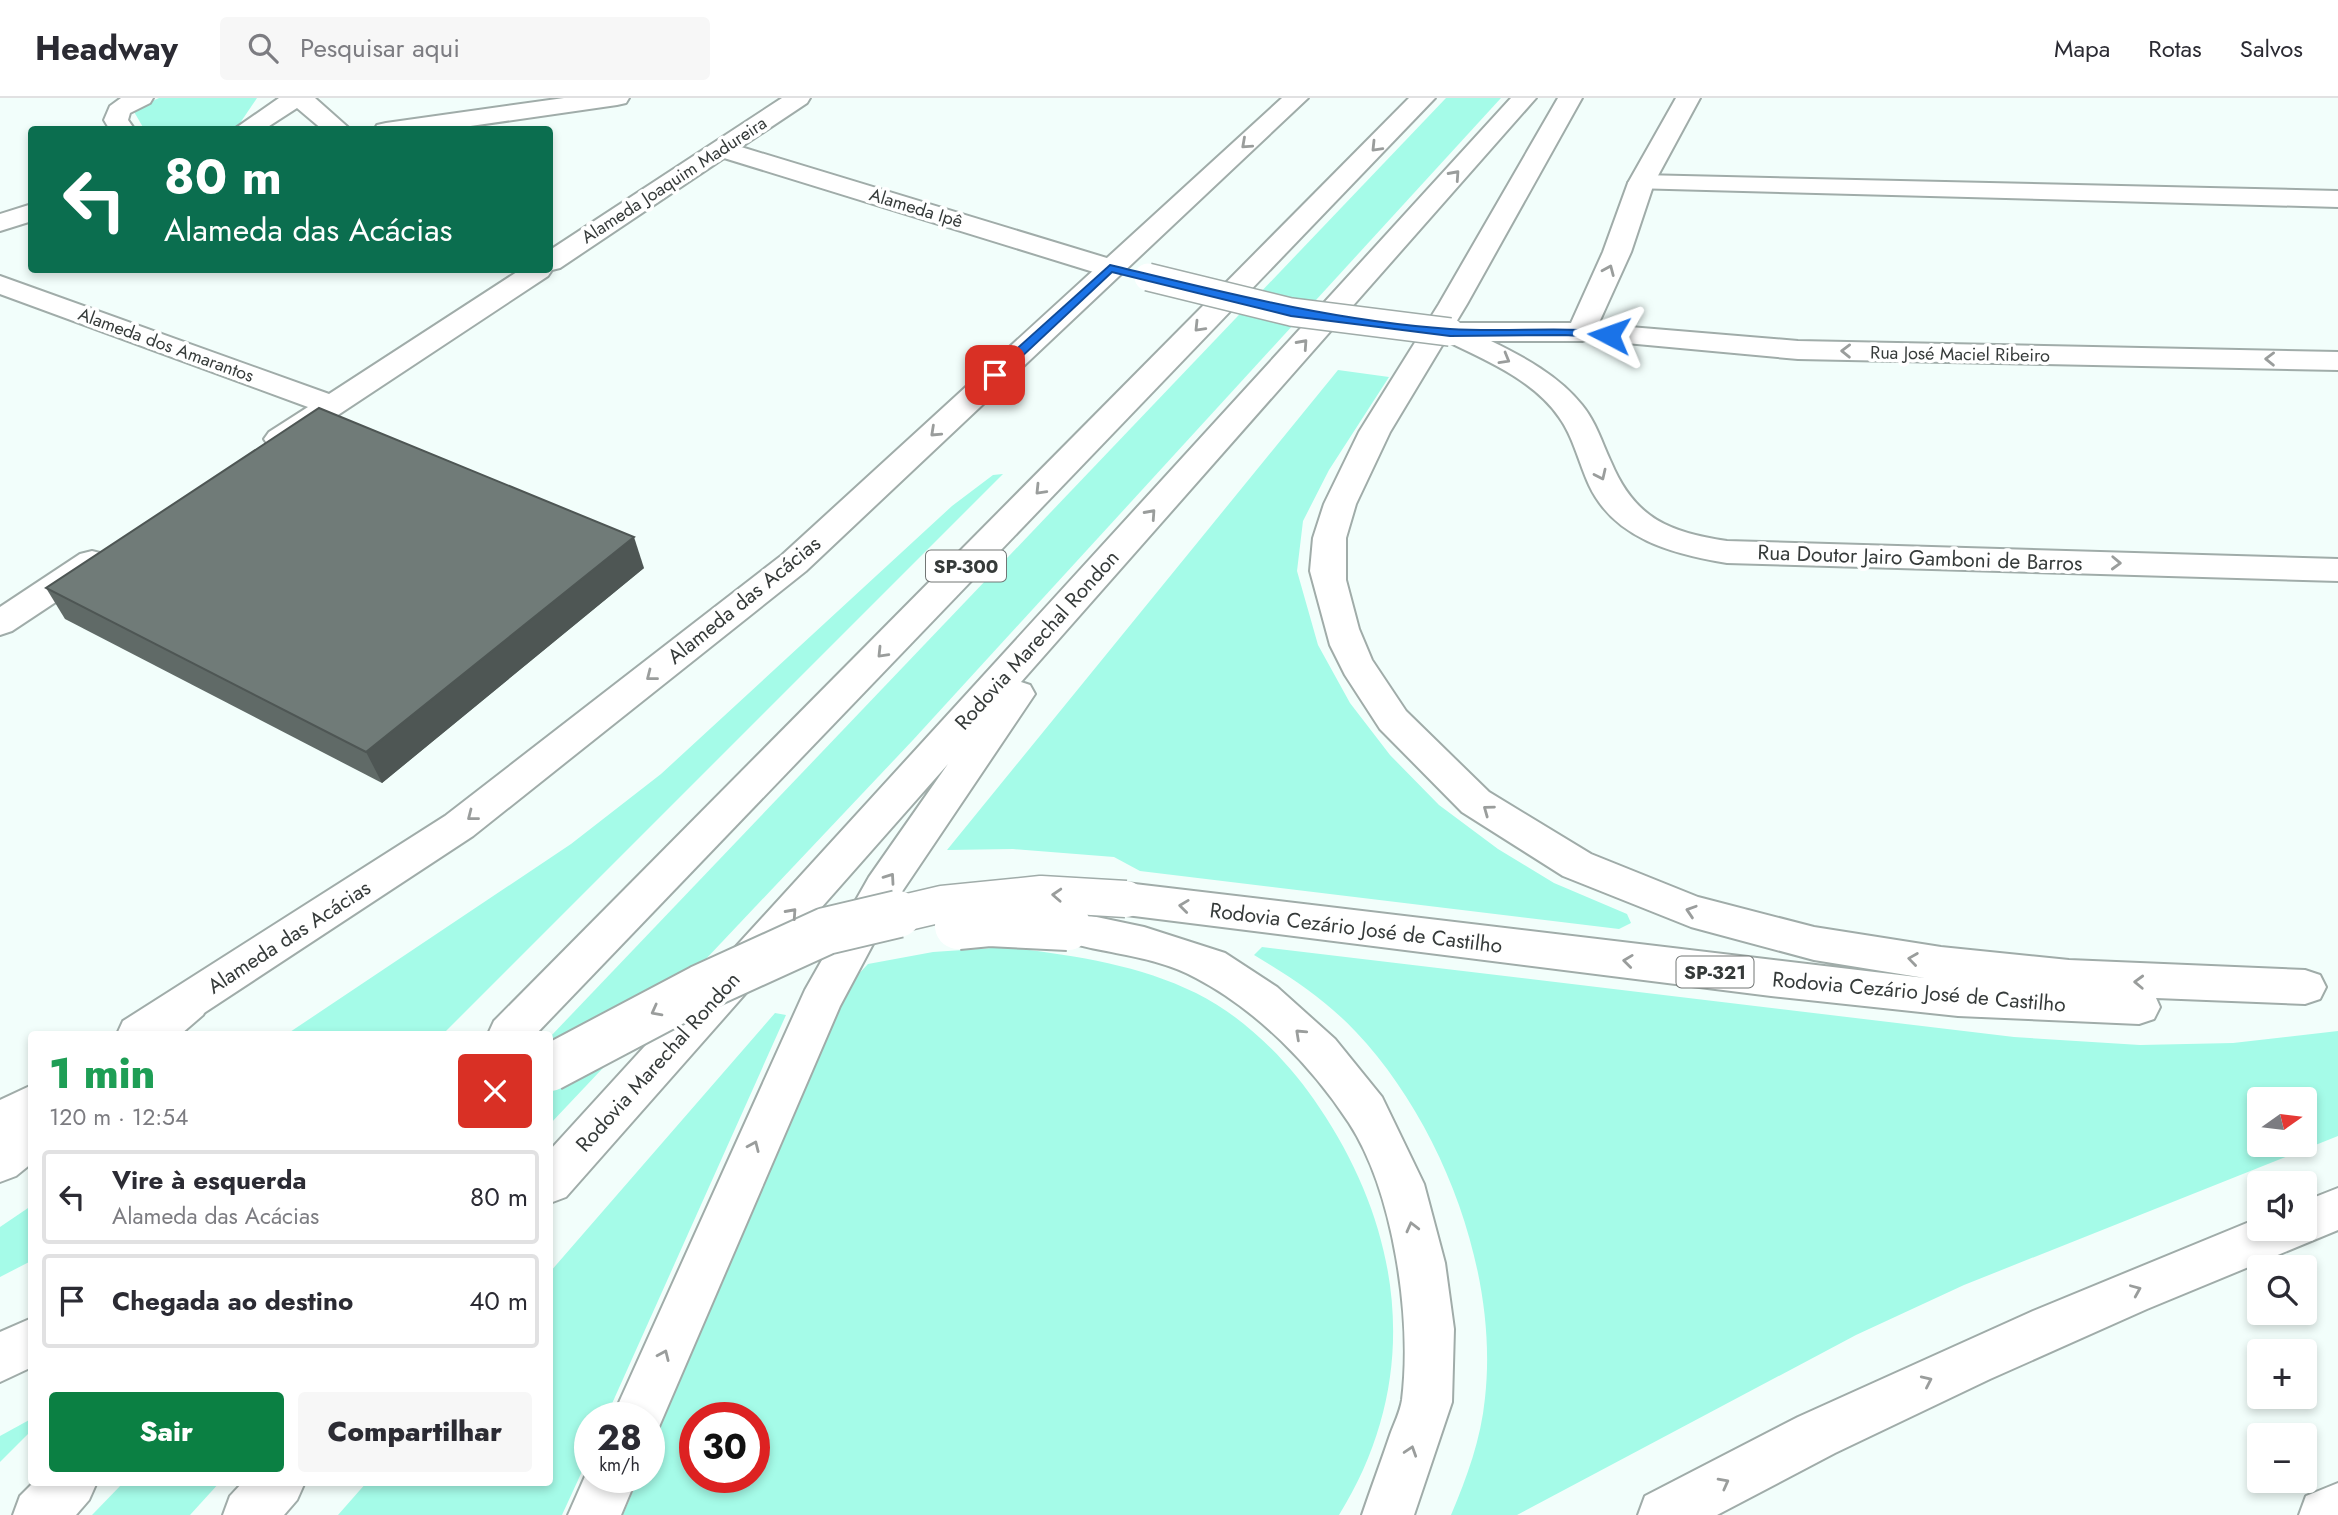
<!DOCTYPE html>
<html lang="pt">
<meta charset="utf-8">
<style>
body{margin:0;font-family:Jost,sans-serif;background:#f7f7f7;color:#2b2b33;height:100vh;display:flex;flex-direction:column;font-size:26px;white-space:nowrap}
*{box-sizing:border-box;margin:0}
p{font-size:23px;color:#7c7c81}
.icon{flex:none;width:38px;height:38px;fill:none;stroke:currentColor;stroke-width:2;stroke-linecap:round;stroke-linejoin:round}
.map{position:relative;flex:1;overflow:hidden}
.details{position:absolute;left:28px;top:933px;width:525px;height:455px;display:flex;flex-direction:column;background:#fff;border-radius:7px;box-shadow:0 4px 10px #0003}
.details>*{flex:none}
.banner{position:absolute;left:28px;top:28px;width:525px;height:147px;border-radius:7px;box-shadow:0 4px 10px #0003;background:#0b6e4f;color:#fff;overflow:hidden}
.needle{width:46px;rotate:76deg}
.buttons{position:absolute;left:2247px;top:989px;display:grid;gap:14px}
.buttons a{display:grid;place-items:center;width:70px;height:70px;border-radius:7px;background:#fff;box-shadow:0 4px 10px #0003;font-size:35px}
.speed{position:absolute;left:574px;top:1304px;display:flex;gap:14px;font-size:35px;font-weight:700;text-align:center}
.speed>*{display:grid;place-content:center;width:91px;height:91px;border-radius:50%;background:#fff;box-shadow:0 4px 10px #0003;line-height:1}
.speed small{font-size:18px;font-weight:400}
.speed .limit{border:10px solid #d22;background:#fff;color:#111}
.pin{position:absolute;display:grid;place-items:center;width:60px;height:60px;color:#fff;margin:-30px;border-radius:14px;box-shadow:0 4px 10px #0006}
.me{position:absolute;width:77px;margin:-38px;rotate:274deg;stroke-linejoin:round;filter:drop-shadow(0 0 5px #0008)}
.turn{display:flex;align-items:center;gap:24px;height:147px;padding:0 21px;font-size:32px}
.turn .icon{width:91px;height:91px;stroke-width:2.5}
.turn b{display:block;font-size:49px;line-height:60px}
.round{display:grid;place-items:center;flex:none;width:74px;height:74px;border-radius:7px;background:#f7f7f7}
.headline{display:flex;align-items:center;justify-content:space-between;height:119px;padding:0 21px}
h1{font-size:42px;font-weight:800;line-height:52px;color:#1e9e55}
.primary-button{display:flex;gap:14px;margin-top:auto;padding:14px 21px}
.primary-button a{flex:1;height:80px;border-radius:7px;background:#0b8043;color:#fff;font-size:28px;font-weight:800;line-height:80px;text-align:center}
.primary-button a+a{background:#f7f7f7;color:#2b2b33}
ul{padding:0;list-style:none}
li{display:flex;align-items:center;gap:21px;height:94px;margin:0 14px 10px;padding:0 7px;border:4px solid #e1e1e2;border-radius:7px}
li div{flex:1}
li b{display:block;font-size:26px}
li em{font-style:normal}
header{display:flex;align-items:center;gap:42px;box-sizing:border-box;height:98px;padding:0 35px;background:#fff;border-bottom:2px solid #e1e1e2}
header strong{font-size:33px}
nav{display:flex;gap:38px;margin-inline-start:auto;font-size:24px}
.search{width:490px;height:63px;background:#f7f7f7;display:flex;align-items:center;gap:18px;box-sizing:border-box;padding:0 24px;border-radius:7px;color:#7c7c81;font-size:26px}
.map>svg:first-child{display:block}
</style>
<header>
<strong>Headway</strong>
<div class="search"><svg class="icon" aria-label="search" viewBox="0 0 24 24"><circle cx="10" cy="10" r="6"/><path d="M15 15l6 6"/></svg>Pesquisar aqui</div>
<nav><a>Mapa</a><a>Rotas</a><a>Salvos</a></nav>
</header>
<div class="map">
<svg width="2338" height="1417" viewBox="0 0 2338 1417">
<rect width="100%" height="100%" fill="#f2fefb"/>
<g fill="#a5fbe8" fill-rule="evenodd">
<path d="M159,0H257L236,31H144L133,12Z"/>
<path d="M1446,0H1501L913,642L550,1026V939Z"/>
<path d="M1338,272L1389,279L1329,372L1303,423L1297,473L1318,547L1350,605L1390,657L1439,707L1498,751L1554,785L1627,816L1631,825L1619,831L1140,773L1114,759L1013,751L947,752Z"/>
<path d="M1003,376L443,936H287L571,746L661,676L952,408L993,377Z"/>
<path d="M1007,849C1071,857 1138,866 1196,895C1245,919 1290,965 1319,1009C1405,1136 1422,1284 1339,1417H623L639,1379H649V1353L813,963L851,884L868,866L933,854ZM695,1320H754V1379H695Z"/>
<path d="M1262,849L2014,939L2140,947L2233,945L2338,933V1038L1964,1187L1856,1237L1517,1417H1451C1467,1379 1481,1341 1485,1300C1499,1175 1442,1025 1356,934C1326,902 1291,879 1254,857ZM2259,1001H2305V1046H2259Z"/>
<path d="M775,915L786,917L606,1319L590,1320V1356L562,1417H338L367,1384H550V1174Z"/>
<path d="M31,1108V1163L0,1179V1129Z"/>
<path d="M31,1321V1333L0,1364V1338Z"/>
<path d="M124,1384H220L190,1417H92Z"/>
</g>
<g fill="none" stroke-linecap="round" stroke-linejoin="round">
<defs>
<g id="street">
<path d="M121,0H153L150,5L130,15L128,22L135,32H110L104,22L110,8Z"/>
<path d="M279,0H315L351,32H323L297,10L263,32H233Z"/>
<path d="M564,0H629L626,5L617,7L443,32H374L377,27L386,25Z"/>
<path d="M782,0H810L807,5L741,49L1120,164L1124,170L1120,176L1110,178L1100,176L724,60L560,170L552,172L548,178L291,348L280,350L269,348L264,341L269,334L308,309L0,196V178L329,296L520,172H550V152Z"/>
<path d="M1641,77L2338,93V109L1632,90L1628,85L1632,80Z"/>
<path d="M32,106V123L0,133V116Z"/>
<path d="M1582,225L1798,243L2338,254V272L1798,261L1572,240L1568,234L1572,228Z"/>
<path d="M92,453L104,456L109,464L104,472L12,533L0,537V509L80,456Z"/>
<path d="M2338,1385V1417H2299L2306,1398Z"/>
</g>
<g id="secondary">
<path d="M1282,0H1308L806,473L473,738L172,936H117L123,923L445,718L782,457Z"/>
<path d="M1676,0H1700L1654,85L1631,154L1592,240L1582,243H1491C1524,259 1559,278 1582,307C1596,324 1602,345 1611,364C1635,421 1669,434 1727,443L2338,461V483L1727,465C1673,456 1614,441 1589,387C1579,365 1573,338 1559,319C1532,280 1481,260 1440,240L1436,234L1440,228L1450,225H1571L1603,154L1628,85Z"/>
<path d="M32,987V1030L0,1045V1002Z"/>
</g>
<g id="highway">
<path d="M1409,0H1435L536,936H488L494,923Z"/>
<path d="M1511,0H1536L1021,584L1030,587L1035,596L897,801L840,908L655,1338L649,1340V1320H612L805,892L869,779L948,666L566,1099L550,1105V1052Z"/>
<path d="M1558,0H1582L1467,206L1390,334L1356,406L1346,440V482L1359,531L1372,562L1406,613L1489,694L1591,756L1698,799L1814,829L1941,849L2069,862L2305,872L2320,877L2326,889L2320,901L2305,906L2156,900L2160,909L2154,921L2139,926L1958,918L1771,898L1126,817L1112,812L1106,801L1112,790L1126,785L1925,880L1814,862L1691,829L1563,778L1462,714L1380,631L1345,577L1330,547L1310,473L1313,440L1324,406L1359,334L1439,206Z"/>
<path d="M1068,813L1144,829L1225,855L1277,889L1335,941L1382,999L1424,1086L1445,1165L1454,1231L1452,1304L1414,1417H1362C1371,1390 1381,1364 1390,1337C1394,1326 1400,1314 1402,1302C1412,1221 1394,1094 1349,1025C1312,968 1257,912 1196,880C1153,856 1100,856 1054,840L1048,829L1054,818Z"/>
<path d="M188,888L203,893L209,905L203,917L181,936H130C139,914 165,895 188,888Z"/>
<path d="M32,1017V1065L16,1078L0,1084V1036L16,1023Z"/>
<path d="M2338,1090V1132L2147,1211L1990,1281L1835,1355L1717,1417H1638L1645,1398L1798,1319L2033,1213L2259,1120V1130H2305V1103Z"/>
<path d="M32,1220V1269L0,1284V1234Z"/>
<path d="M590,1367V1379H637L621,1417H568Z"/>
<path d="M34,1384H97L89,1402L76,1417H13L20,1398Z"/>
<path d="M243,1384H305L297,1402L284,1417H223L230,1398Z"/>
</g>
</defs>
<use href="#street" stroke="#a0aca9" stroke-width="4"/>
<use href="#secondary" stroke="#a0aca9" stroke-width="4"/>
<use href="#highway" stroke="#a0aca9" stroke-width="4"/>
<use href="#street" fill="#fff" fill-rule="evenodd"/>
<use href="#secondary" fill="#fff" fill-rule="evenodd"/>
<use href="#highway" fill="#fff" fill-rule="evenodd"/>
<defs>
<path id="secondary-bridge" d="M1148,179L1291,214L1450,234"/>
<path id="highway-bridge-far1" d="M891,818L942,806L1041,796L1126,801"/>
<g id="highway-bridge">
<path d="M958,828L989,825L1068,829"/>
<path d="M550,970L701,890L826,833L898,816"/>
</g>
</defs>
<use href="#secondary-bridge" stroke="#a0aca9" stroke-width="30" stroke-linecap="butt"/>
<use href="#highway-bridge-far1" stroke="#a0aca9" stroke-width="39" stroke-linecap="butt"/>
<use href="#highway-bridge" stroke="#a0aca9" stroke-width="50" stroke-linecap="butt"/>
<use href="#secondary-bridge" stroke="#fff" stroke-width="27"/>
<use href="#highway-bridge-far1" stroke="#fff" stroke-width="36"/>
<use href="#highway-bridge" stroke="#fff" stroke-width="46"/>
</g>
<path fill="#606a67" d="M644,470L382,685L65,521L46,490Z"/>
<path fill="#4e5654" d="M634,439L644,470L382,685L366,654Z"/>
<path fill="#707b78" stroke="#4e5654" stroke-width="2" d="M319,310L634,439L366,654L46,490Z"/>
<defs><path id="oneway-chevron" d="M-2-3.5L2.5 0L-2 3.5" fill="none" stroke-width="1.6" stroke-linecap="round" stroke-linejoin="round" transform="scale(1.75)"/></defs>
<g stroke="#9a9d9c">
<use href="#oneway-chevron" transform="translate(1246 46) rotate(138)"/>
<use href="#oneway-chevron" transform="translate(1376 49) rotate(134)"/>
<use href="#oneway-chevron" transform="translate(1455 77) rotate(-48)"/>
<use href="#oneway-chevron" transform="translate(1609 172) rotate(-67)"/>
<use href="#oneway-chevron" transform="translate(1199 229) rotate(134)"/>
<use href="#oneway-chevron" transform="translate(1303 246) rotate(-48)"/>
<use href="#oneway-chevron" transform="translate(1846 253) rotate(-179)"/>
<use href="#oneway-chevron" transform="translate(1505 261) rotate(30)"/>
<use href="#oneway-chevron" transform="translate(2270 261) rotate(-179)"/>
<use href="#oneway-chevron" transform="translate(935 334) rotate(137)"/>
<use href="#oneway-chevron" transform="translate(1601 377) rotate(65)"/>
<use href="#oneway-chevron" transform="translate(1040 392) rotate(134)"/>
<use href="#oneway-chevron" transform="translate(1151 416) rotate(-48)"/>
<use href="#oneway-chevron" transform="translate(2116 465) rotate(2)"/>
<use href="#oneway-chevron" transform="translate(882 555) rotate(134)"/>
<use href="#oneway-chevron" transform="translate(651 578) rotate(142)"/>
<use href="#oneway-chevron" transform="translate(1488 712) rotate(-144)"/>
<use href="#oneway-chevron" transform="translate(472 718) rotate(142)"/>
<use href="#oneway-chevron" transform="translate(890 780) rotate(-55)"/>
<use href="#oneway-chevron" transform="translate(1057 797) rotate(-177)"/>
<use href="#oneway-chevron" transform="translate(1184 808) rotate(-173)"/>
<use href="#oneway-chevron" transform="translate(1691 813) rotate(-162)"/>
<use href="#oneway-chevron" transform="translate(792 815) rotate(-48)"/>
<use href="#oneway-chevron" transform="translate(1913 861) rotate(-172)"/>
<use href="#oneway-chevron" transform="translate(1628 863) rotate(-173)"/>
<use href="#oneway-chevron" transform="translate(2139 884) rotate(-178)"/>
<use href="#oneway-chevron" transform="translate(656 913) rotate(152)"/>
<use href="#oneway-chevron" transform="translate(1300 936) rotate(-137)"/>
<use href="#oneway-chevron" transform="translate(754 1048) rotate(-66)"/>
<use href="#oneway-chevron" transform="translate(1412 1129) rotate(-104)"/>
<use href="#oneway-chevron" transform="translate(2136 1192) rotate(-23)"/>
<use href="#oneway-chevron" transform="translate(664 1257) rotate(-66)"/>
<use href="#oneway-chevron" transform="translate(1927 1283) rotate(-25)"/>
<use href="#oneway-chevron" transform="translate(1411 1353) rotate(-72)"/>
<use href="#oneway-chevron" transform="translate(1724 1385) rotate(-28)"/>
</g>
<path fill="#1a73e8" stroke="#114b97" stroke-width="2" d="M1110,167C1222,194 1334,223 1450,231C1503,234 1556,229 1609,233L1615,237L1609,240L1565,237L1450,238L1291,218L1112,174L1000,279H991V274Z"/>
<g text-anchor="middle" stroke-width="7" stroke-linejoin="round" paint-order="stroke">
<g font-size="18" fill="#363b3a" stroke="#fff">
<text transform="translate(674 82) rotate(-33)" y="6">Alameda Joaquim Madureira</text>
<text transform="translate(916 110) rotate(17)" y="6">Alameda Ipê</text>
<text transform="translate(166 247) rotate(20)" y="6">Alameda dos Amarantos</text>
<text transform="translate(1960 256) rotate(1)" y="6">Rua José Maciel Ribeiro</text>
</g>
<g fill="#fff" stroke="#727675" stroke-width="2">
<rect x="926" y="452.5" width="80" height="31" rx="5"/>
<rect x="1676.5" y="858.5" width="77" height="31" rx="5"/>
</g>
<g font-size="19" font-weight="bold" fill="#363b3a">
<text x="966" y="475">SP-300</text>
<text x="1715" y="881">SP-321</text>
</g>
<g font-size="21" fill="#363b3a" stroke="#fff">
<text transform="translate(1920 460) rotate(2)" y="7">Rua Doutor Jairo Gamboni de Barros</text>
<text transform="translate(744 502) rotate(-39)" y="7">Alameda das Acácias</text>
<text transform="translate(1037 542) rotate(-48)" y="7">Rodovia Marechal Rondon</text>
<text transform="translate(1356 830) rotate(7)" y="7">Rodovia Cezário José de Castilho</text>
<text transform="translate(289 839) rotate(-33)" y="7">Alameda das Acácias</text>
<text transform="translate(1919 894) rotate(5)" y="7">Rodovia Cezário José de Castilho</text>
<text transform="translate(658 964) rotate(-48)" y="7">Rodovia Marechal Rondon</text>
</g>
</g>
</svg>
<div class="buttons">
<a><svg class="needle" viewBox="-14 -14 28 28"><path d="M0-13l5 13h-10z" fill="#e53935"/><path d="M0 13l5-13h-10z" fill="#7c7c81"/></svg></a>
<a><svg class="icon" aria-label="sound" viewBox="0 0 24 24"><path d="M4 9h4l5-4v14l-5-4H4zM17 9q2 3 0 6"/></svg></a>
<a><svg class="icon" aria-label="search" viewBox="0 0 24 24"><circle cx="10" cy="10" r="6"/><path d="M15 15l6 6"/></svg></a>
<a>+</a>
<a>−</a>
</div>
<div class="speed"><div>28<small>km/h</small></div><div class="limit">30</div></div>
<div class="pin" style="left:995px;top:277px;background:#d93025"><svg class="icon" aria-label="arrive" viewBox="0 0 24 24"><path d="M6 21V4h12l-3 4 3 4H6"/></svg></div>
<svg class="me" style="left:1609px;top:237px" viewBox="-20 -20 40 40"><path d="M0-17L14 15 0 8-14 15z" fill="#1a73e8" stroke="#fff" stroke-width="4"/></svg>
<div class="banner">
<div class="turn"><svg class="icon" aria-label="left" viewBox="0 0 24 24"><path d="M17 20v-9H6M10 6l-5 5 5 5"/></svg><div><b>80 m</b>Alameda das Acácias</div></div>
</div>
<section class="details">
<div class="headline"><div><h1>1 min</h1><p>120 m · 12:54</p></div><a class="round" style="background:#d93025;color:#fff"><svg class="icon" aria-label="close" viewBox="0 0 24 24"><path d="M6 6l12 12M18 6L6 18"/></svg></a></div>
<ul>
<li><svg class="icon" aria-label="left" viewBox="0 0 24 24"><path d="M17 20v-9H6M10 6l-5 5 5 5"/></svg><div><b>Vire à esquerda</b><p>Alameda das Acácias</p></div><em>80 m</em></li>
<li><svg class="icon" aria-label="arrive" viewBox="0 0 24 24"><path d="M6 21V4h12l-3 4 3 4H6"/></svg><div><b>Chegada ao destino</b></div><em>40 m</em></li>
</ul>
<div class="primary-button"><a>Sair</a><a>Compartilhar</a></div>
</section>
</div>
